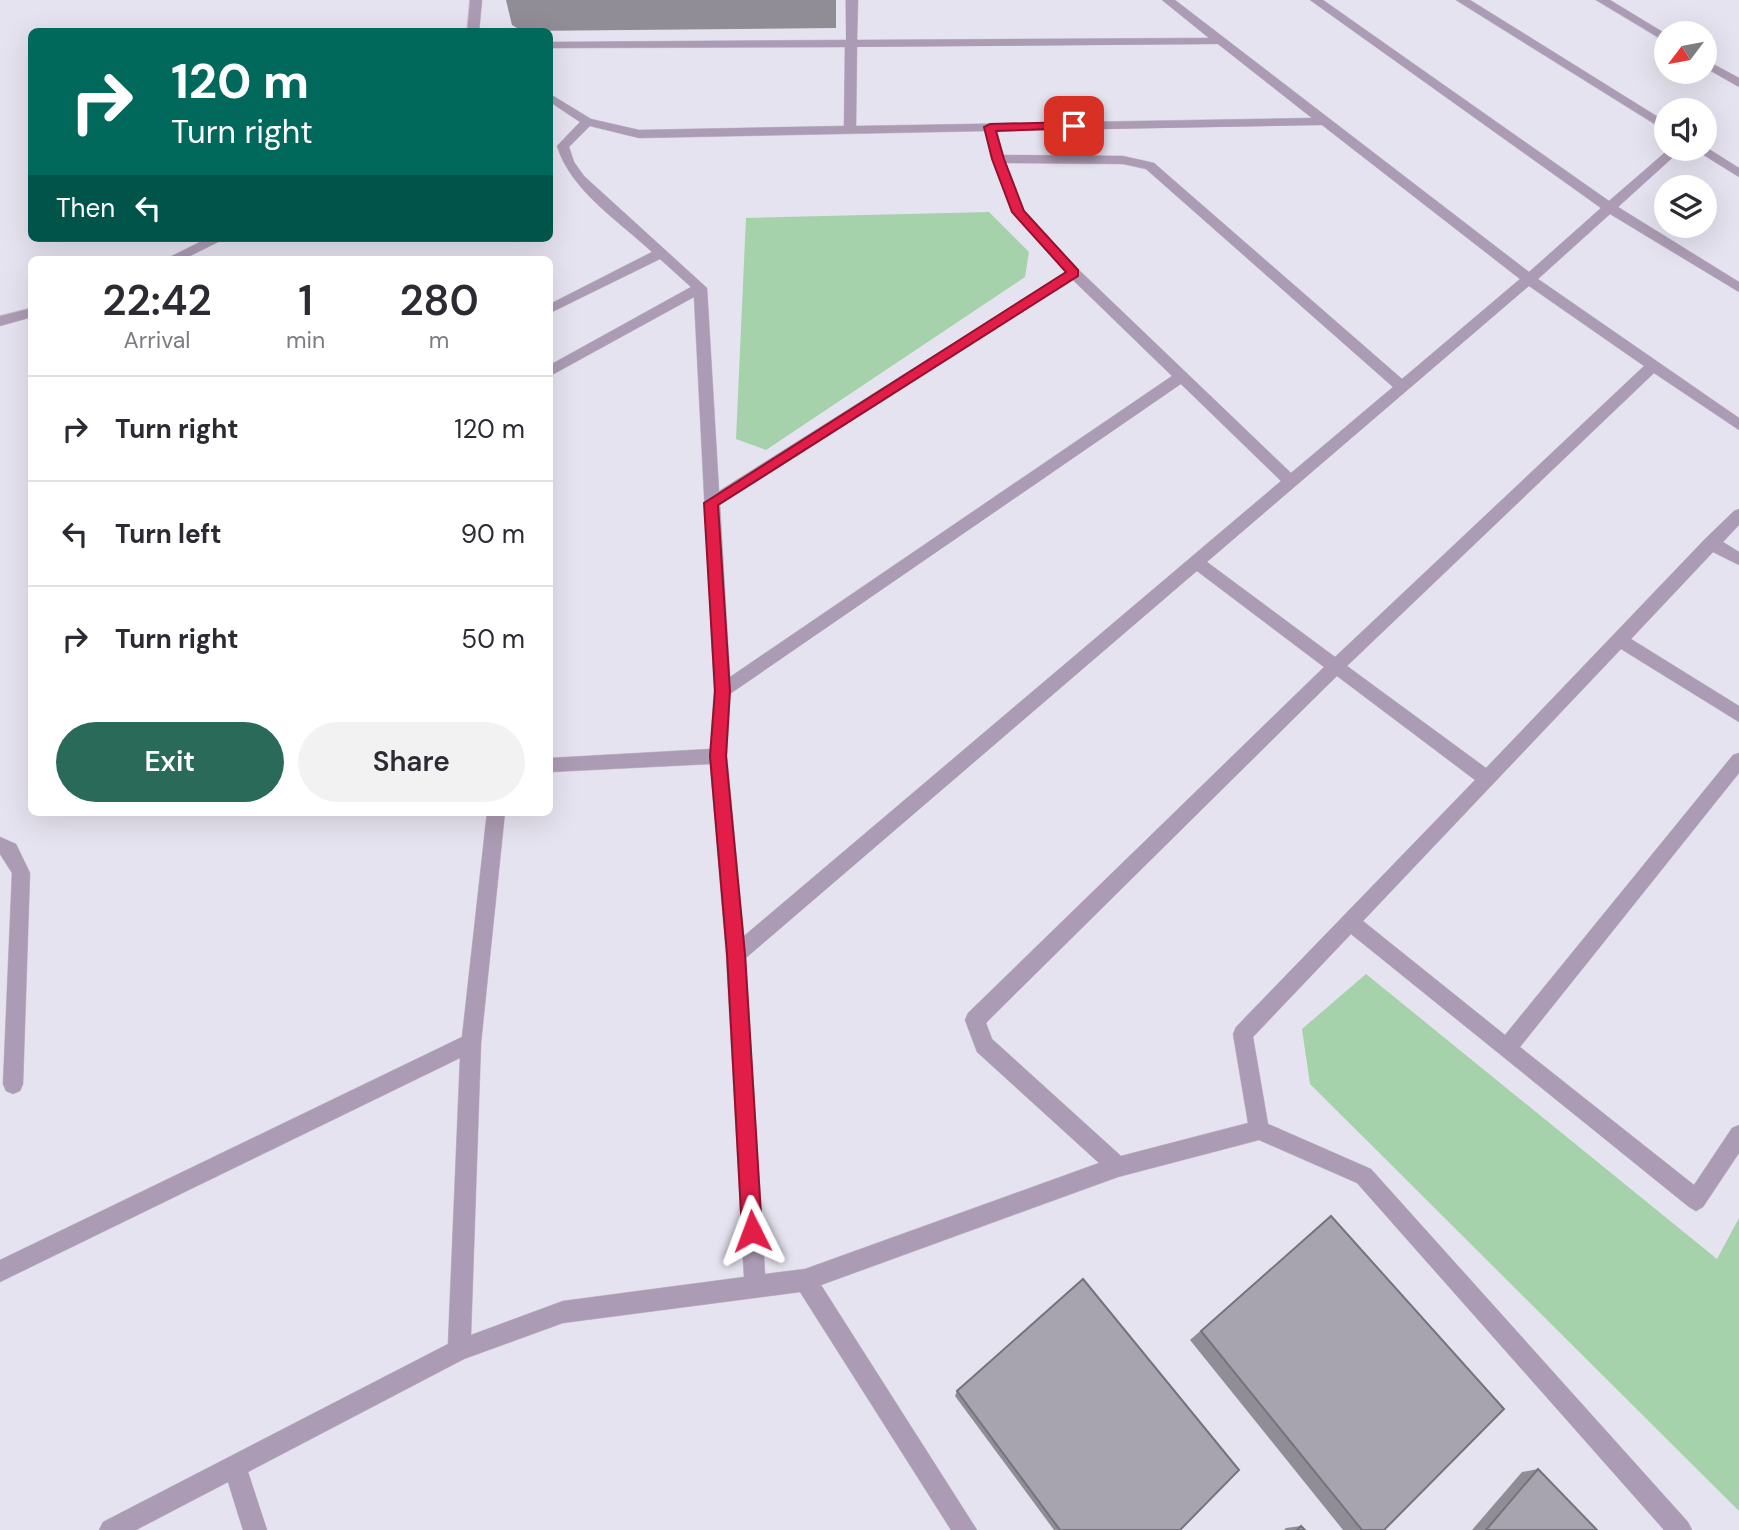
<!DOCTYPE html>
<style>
body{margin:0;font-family:"DM Sans",sans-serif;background:#f2f2f3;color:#2b2b33;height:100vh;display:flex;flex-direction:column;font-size:26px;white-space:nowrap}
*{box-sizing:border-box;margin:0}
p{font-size:23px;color:#7c7c81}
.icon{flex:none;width:38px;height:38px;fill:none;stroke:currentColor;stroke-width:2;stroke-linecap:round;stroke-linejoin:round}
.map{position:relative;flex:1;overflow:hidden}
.drawer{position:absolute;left:28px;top:256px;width:525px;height:560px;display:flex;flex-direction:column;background:#fff;border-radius:10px;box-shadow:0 7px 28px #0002}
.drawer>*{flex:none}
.top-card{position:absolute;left:28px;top:28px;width:525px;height:214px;border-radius:10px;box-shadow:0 7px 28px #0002;background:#00695c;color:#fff;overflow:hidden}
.needle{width:46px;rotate:238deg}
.buttons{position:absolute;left:1654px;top:21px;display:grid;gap:14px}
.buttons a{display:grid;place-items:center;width:63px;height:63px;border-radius:50%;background:#fff;box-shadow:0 7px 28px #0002;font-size:35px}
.pin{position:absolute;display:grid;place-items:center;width:60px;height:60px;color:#fff;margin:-30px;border-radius:14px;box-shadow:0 4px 10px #0006}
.me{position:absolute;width:77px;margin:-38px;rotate:357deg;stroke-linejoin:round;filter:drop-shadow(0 0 5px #0008)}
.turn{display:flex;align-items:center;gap:24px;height:147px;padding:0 28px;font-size:32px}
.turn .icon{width:91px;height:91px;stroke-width:2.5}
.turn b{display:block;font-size:49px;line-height:60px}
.then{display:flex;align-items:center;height:66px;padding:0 28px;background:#0003;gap:14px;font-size:26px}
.eta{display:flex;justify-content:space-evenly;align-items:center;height:119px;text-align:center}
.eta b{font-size:42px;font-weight:600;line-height:49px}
.primary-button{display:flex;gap:14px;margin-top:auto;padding:14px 28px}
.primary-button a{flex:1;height:80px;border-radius:42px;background:#296a59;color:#fff;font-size:28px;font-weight:600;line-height:80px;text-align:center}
.primary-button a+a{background:#f2f2f3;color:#2b2b33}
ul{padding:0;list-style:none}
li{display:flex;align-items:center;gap:21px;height:105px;padding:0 28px;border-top:2px solid #e1e1e2}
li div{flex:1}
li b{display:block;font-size:26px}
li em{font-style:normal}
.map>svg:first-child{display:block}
</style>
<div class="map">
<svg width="1739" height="1530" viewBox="0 0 1739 1530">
<rect width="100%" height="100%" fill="#e6e3f0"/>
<g fill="#a5d2aa">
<path d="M989,212L1029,252L1025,277L766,450L736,439L746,218Z"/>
<path d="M1366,974L1717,1259L1739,1218V1511L1310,1084L1302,1029Z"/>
</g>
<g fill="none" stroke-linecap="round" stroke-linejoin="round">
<defs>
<g id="minor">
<path d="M470,0H482L479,32H467Z"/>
<path d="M846,0H858L857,40L1209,38L1162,0H1175L1529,272L1601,208L1310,0H1323L1609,201L1669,149H1682L1618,207L1739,282V292L1610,214L1538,279L1739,418V430L1654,373L1347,666L1486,768L1705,539L1734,511L1739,509V525L1723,542L1739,552V565L1713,552L1631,639L1739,706V722L1621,649L1363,921L1505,1035L1733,755L1739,753V773L1520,1047L1694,1185L1732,1128L1739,1125V1153L1703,1207L1696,1211L1689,1207L1351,934L1253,1037L1268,1124L1371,1169L1688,1522L1692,1530H1664L1357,1183L1259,1140L1118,1177L821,1285L977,1530H951L800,1292L563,1323L464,1359L248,1472L267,1530H243L228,1482L136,1530H99L103,1522L448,1344L460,1058L0,1282V1260L462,1037L487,812H505L481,1043L471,1335L563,1301L744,1277L726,954L710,764L550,772V758L710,749L714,691L694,297L550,376V365L691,287L660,259L550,313V304L652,252C619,221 571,191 557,146L580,122L550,102V94L591,119L639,130L844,126L845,47L550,48V42L846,40ZM1218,44L1312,118L856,126L857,47ZM1322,125L1520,279L1402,379L1154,163L1123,156L1003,155L997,131ZM590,126L639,138L985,131L992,159L1012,212L1066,272L719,491L707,288L584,176L574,162L569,147ZM1006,163L1123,164L1146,169L1393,387L1291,473L1079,270L1024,211ZM1073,280L1172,376L730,677L720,505ZM1529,286L1644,366L1335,657L1207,562ZM1181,384L1281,481L744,936L727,756L730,694ZM1197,571L1324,667L968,1013L965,1020L977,1052L1099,1163L805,1269L765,1274L746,958ZM1337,676L1475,780L1236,1027L1233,1034L1248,1123L1121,1156L992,1039L986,1023Z"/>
<path d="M1456,0H1470L1666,122V131Z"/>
<path d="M1596,0H1610L1666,34V42Z"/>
<path d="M1704,59L1739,78V87L1704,67Z"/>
<path d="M1704,146L1739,168V177L1694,149H1704Z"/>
<path d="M208,238H226L184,259H166Z"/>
<path d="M32,308V317L0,326V316Z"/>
<path d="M0,837L16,844L30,873L23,1084L20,1091L13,1094L6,1091L3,1084L12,873L0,854Z"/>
</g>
</defs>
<use href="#minor" stroke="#c4c1cd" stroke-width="1"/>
<use href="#minor" fill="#ac9bb4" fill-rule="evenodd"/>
</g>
<g fill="#908d97">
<path d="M506,0H836V28L522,31L512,25Z"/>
<path d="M1331,1216L1384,1530H1343L1190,1340Z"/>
<path d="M957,1391L1180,1530H1054L955,1396Z"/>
<path d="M1538,1469L1597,1530H1472L1522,1472Z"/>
<path d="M1301,1526L1305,1530H1284L1286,1528Z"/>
</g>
<g fill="#a7a4b0" stroke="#75737b" stroke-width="2">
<path d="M1331,1216L1504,1409L1384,1530H1362L1201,1331Z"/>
<path d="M1083,1279L1239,1470L1180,1530H1060L957,1391Z"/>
<path d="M1538,1469L1597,1530H1486Z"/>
<path d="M1301,1526L1305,1530H1297Z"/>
</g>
<path fill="#e11d48" stroke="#92132f" stroke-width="2" d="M1074,122L1078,123V128L996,131L1004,159L1024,211L1078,270V276L718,505L730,691L726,756L745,954L762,1231L759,1238L752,1241L745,1238L742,1231L727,954L710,756L715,691L704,503L1066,272L1012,212L992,159L984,127L990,124Z"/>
</svg>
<div class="buttons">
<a><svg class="needle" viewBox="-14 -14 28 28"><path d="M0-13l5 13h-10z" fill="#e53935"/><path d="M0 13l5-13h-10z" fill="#7c7c81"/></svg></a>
<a><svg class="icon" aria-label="sound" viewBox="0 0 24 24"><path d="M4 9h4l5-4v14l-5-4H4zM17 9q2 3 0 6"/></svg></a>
<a><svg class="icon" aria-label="layers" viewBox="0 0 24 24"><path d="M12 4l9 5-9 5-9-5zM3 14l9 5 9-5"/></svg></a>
</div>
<div class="pin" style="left:1074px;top:126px;background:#d93025"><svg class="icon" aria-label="arrive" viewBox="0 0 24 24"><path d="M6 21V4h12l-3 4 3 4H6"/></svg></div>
<svg class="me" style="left:752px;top:1231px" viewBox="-20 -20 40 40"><path d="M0-17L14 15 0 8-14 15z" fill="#e11d48" stroke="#fff" stroke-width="4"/></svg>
<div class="top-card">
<div class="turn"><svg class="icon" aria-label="right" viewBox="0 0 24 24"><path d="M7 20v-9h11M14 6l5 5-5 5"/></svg><div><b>120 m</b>Turn right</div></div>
<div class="then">Then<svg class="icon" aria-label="left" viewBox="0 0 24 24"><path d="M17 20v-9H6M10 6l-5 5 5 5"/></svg></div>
</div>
<section class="drawer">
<div class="eta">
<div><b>22:42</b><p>Arrival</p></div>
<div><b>1</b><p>min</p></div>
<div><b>280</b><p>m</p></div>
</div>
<ul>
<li><svg class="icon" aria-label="right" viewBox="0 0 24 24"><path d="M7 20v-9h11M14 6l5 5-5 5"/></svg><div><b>Turn right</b></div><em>120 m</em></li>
<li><svg class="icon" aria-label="left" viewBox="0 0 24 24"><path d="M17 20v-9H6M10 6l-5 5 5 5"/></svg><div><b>Turn left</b></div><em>90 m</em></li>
<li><svg class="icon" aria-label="right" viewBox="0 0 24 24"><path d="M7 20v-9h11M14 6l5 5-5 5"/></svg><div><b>Turn right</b></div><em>50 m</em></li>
</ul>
<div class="primary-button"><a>Exit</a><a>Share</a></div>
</section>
</div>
